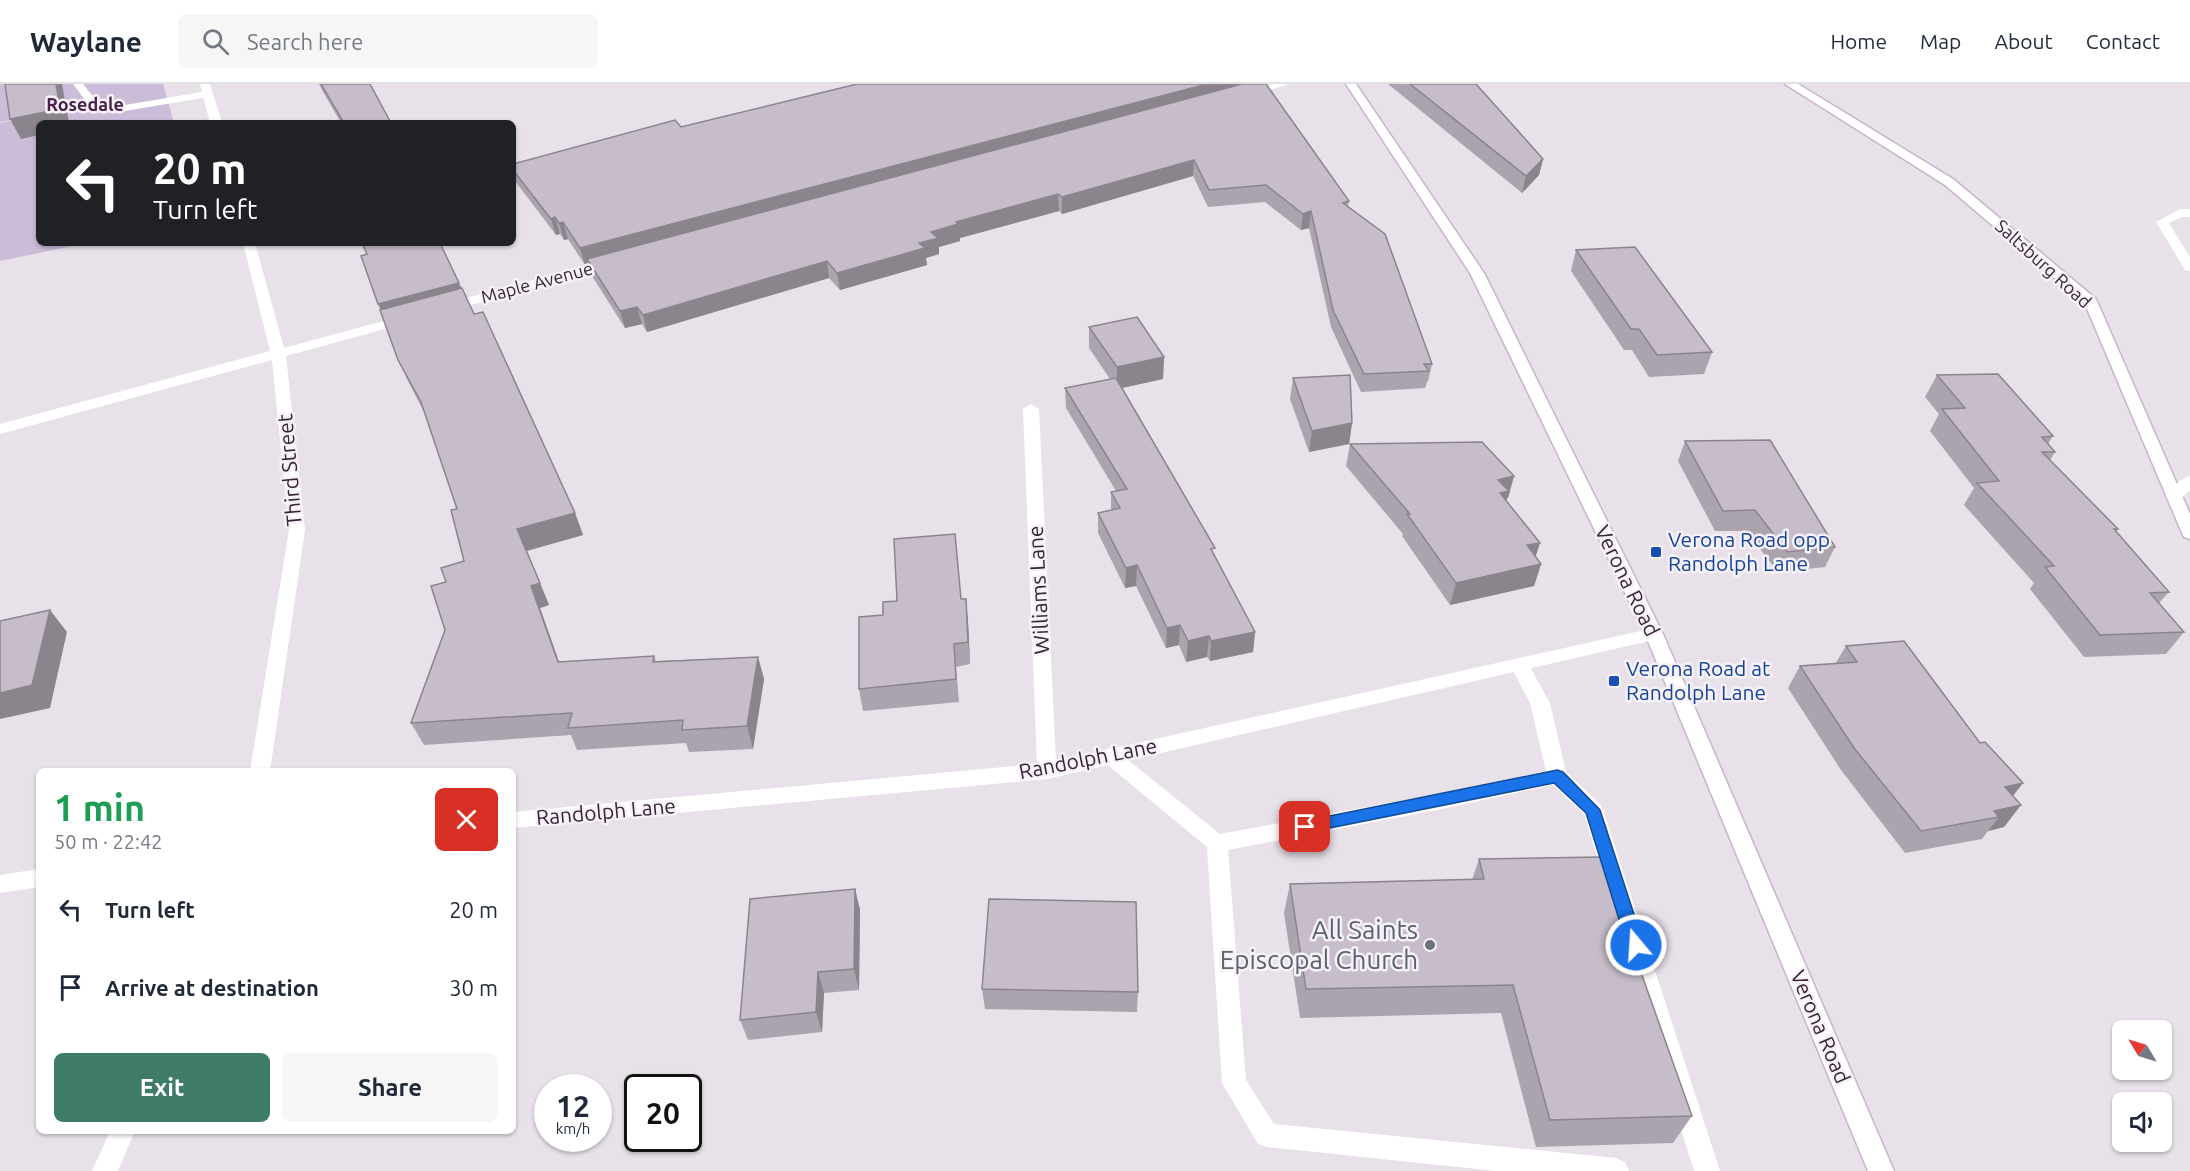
<!DOCTYPE html>
<meta charset="utf-8">
<style>
body{margin:0;font-family:Ubuntu,sans-serif;background:#f6f6f7;color:#1f2937;height:100vh;display:flex;flex-direction:column;font-size:22px;white-space:nowrap}
*{box-sizing:border-box;margin:0}
p{font-size:20px;color:#747a83}
.icon{flex:none;width:33px;height:33px;fill:none;stroke:currentColor;stroke-width:2;stroke-linecap:round;stroke-linejoin:round}
.map{position:relative;flex:1;overflow:hidden}
.panel{position:absolute;left:36px;top:684px;width:480px;height:366px;display:flex;flex-direction:column;background:#fff;border-radius:9px;box-shadow:0 2px 4px #0004}
.panel>*{flex:none}
.top-card{position:absolute;left:36px;top:36px;width:480px;height:126px;border-radius:9px;box-shadow:0 2px 4px #0004;background:#202124;color:#fff;overflow:hidden}
.needle{width:39px;rotate:308deg}
.fabs{position:absolute;left:2112px;top:936px;display:grid;gap:12px}
.fabs a{display:grid;place-items:center;width:60px;height:60px;border-radius:9px;background:#fff;box-shadow:0 2px 4px #0004;font-size:30px}
.speed{position:absolute;left:534px;top:990px;display:flex;gap:12px;font-size:30px;font-weight:700;text-align:center}
.speed>*{display:grid;place-content:center;width:78px;height:78px;border-radius:50%;background:#fff;box-shadow:0 2px 4px #0004;line-height:1}
.speed small{font-size:15px;font-weight:400}
.speed .limit{border:3px solid #111;border-radius:9px;background:#fff;color:#111}
.pin{position:absolute;display:grid;place-items:center;width:51px;height:51px;color:#fff;margin:-26px;border-radius:12px;box-shadow:0 3px 9px #0006}
.me{position:absolute;width:66px;margin:-33px;rotate:342deg;stroke-linejoin:round;filter:drop-shadow(0 0 4px #0008)}
.turn{display:flex;align-items:center;gap:21px;height:126px;padding:0 18px;font-size:27px}
.turn .icon{width:78px;height:78px;stroke-width:2.5}
.turn b{display:block;font-size:42px;line-height:51px}
.round{display:grid;place-items:center;flex:none;width:63px;height:63px;border-radius:9px;background:#f6f6f7}
.head{display:flex;align-items:center;justify-content:space-between;height:102px;padding:0 18px}
h1{font-size:36px;font-weight:700;line-height:45px;color:#1e9e55}
.action{display:flex;gap:12px;margin-top:auto;padding:12px 18px}
.action a{flex:1;height:69px;border-radius:9px;background:#3f7c68;color:#fff;font-size:24px;font-weight:700;line-height:69px;text-align:center}
.action a+a{background:#f6f6f7;color:#1f2937}
ul{padding:0;list-style:none}
li{display:flex;align-items:center;gap:18px;height:78px;padding:0 18px}
li div{flex:1}
li b{display:block;font-size:22px}
li em{font-style:normal}
header{display:flex;align-items:center;gap:36px;box-sizing:border-box;height:84px;padding:0 30px;background:#fff;border-bottom:2px solid #e0e1e3}
header strong{font-size:28px}
nav{display:flex;gap:33px;margin-inline-start:auto;font-size:21px}
.search{width:420px;height:54px;background:#f6f6f7;display:flex;align-items:center;gap:15px;box-sizing:border-box;padding:0 21px;border-radius:9px;color:#747a83;font-size:22px}
.map>svg:first-child{display:block}
</style>
<header>
<strong>Waylane</strong>
<div class="search"><svg class="icon" aria-label="search" viewBox="0 0 24 24"><circle cx="10" cy="10" r="6"/><path d="M15 15l6 6"/></svg>Search here</div>
<nav><a>Home</a><a>Map</a><a>About</a><a>Contact</a></nav>
</header>
<div class="map">
<svg width="2190" height="1087" viewBox="0 0 2190 1087">
<rect width="100%" height="100%" fill="#e8e1ea"/>
<path fill="#cbbcd9" d="M0,0H163L174,39H39V159H87L0,177V39L22,34L0,38Z"/>
<g fill="none" stroke-linecap="round" stroke-linejoin="round">
<defs>
<g id="secondary">
<path d="M1346,0H1356L1484,189L1663,550L1894,1087H1868L1645,550L1470,189Z"/>
<path d="M1785,0H1798L1953,95L2096,215L2190,430V455L2184,453L2182,449L2085,220L1945,101Z"/>
</g>
</defs>
<use href="#secondary" stroke="#c6b5c8" stroke-width="3"/>
<g fill="#fff" fill-rule="evenodd">
<path d="M73,0H83L96,16L113,23L208,7L213,10L208,13L113,29L88,20Z"/>
<path d="M1519,574L1526,576L1550,619L1566,688L1600,720L1603,726L1720,1087H1694L1584,730L1553,701L1437,726L1228,766L1246,996L1274,1040L1616,1074L1625,1078L1629,1087H1496L1267,1063L1258,1060L1222,999L1207,763L1103,677L1100,672L1103,667L1110,664L1117,667L1220,750L1437,710L1546,687L1530,619L1510,581L1512,576Z"/>
</g>
<g fill="#fff" fill-rule="evenodd">
<path d="M200,0H210L222,39H210Z"/>
<path d="M1272,0H1289L1245,14L1240,11Z"/>
<path d="M2180,125H2190V133H2182L2169,139L2190,173V187L2185,186L2156,138Z"/>
<path d="M243,159H255L284,264L409,230L416,234L414,237L286,272L305,446L270,687H250L289,446L272,276L0,350V340L270,267Z"/>
<path d="M612,175L619,179L617,182L445,228L438,224L440,221Z"/>
<path d="M1031,320L1039,325L1056,677L1654,544L1660,545L1663,550L1660,555L1654,556L1047,695L513,744V728L1037,680L1023,325Z"/>
<path d="M2190,392V406L2180,416H2168L2166,412C2171,404 2181,394 2190,392Z"/>
<path d="M39,785V803L0,809V791Z"/>
<path d="M110,1047H135L118,1087H92Z"/>
</g>
<use href="#secondary" fill="#fff" fill-rule="evenodd"/>
</g>
<g fill="#aba3ae">
<path d="M319,0H370L391,39H341L322,6Z"/>
<path d="M1266,0L1349,117L1348,122L1432,280L1428,297L1427,298L1425,304L1361,308L1331,243L1309,144L1301,146L1265,118L1208,123L1193,92L1062,130L1059,127L960,154V157L939,163V170L926,174L927,181L840,206L829,194L647,248L642,240L625,244L592,192L588,180L585,181L568,155L564,156L560,150L556,151L515,97L513,92V80L681,43Z"/>
<path d="M1388,0H1476L1543,75L1539,91L1522,109Z"/>
<path d="M1576,166L1712,268L1704,290L1649,293L1632,266H1624L1571,187Z"/>
<path d="M459,199L575,429L583,451L527,467L549,521L540,524L559,578L654,572L656,577L758,573L764,595L753,665L689,668L686,659L577,666L571,651L424,661L411,639L445,546L446,498L464,477L457,425L425,330L408,297L398,276L381,226Z"/>
<path d="M1089,243L1164,273L1163,295L1122,304L1255,548L1253,568L1210,577L1207,573L1186,578L1179,561L1166,564L1136,502L1125,504L1098,449V429L1111,426V408L1116,407L1066,324L1065,304L1110,295L1089,264Z"/>
<path d="M1937,291L2053,352L2048,360L2055,368L2050,376L2118,445L2116,447L2169,508L2159,519L2184,548L2166,570L2084,573L2030,505L2034,499L1964,421L1974,404L1930,347L1939,330L1925,313Z"/>
<path d="M1293,294L1352,339L1349,360L1309,368L1290,315Z"/>
<path d="M1685,357L1835,463L1825,483L1778,488L1746,447H1715L1678,377Z"/>
<path d="M1350,360L1514,392L1508,414H1507L1506,416L1536,473L1541,480L1534,502L1450,521L1402,452L1403,450L1346,382Z"/>
<path d="M961,515L968,537L970,580L956,583L959,618L863,627L859,605Z"/>
<path d="M1846,562L2013,712L2021,721L2004,743L1988,747L1982,755L1905,769L1841,686L1788,604L1800,582L1835,580Z"/>
<path d="M1479,775L1692,1032L1673,1059L1536,1063L1501,929L1300,934L1284,829L1290,800L1472,796Z"/>
<path d="M855,805L860,826L859,906L824,909L822,948L748,956L740,936Z"/>
<path d="M982,905L1138,908L1137,928L985,925Z"/>
</g>
<g fill="#8b848d">
<path d="M56,0H62L69,39H39V51L21,55L10,35Z"/>
<path d="M1207,0H1256L587,175L588,180L585,181L580,164Z"/>
<path d="M1543,75L1539,91L1522,109L1526,92Z"/>
<path d="M1194,76L1193,92L1062,130V113Z"/>
<path d="M1058,110L1059,127L960,154V157L939,163V170L926,174L927,181L840,206L837,189L919,159L931,148L956,138Z"/>
<path d="M1311,127L1309,144L1301,146L1303,130Z"/>
<path d="M555,133L560,150L556,151L551,135Z"/>
<path d="M563,138L568,155L564,156L559,139Z"/>
<path d="M827,177L829,194L647,248L643,231Z"/>
<path d="M459,199L464,213L385,235L378,220Z"/>
<path d="M637,223L642,240L625,244L620,227Z"/>
<path d="M1164,273L1163,295L1117,305V283Z"/>
<path d="M1352,339L1349,360L1309,368L1312,347Z"/>
<path d="M1514,392L1508,414H1507L1503,429L1498,396Z"/>
<path d="M575,429L583,451L526,467L517,445Z"/>
<path d="M1540,459L1533,481L1527,461Z"/>
<path d="M1541,480L1534,502L1450,521L1456,499Z"/>
<path d="M1137,481L1136,502L1125,504L1126,484Z"/>
<path d="M540,499L549,521L540,524L567,601L558,578L531,502Z"/>
<path d="M966,515L968,537L970,580L968,558Z"/>
<path d="M50,526L67,548L50,624L0,635V609Z"/>
<path d="M1180,541L1179,561L1166,564L1167,544Z"/>
<path d="M1255,548L1253,568L1210,577L1211,557Z"/>
<path d="M1209,552L1207,573L1186,578L1188,557Z"/>
<path d="M758,573L764,595L753,665L747,642Z"/>
<path d="M2023,699L2006,721L2005,703Z"/>
<path d="M2021,721L2004,743L1988,747L1999,733L1994,727Z"/>
<path d="M855,805L860,826L859,906L854,885Z"/>
<path d="M818,888L824,909L822,948L816,928Z"/>
</g>
<g fill="#c7bdca" stroke="#8b848d" stroke-width="1.5">
<path d="M5,0H56L60,25L10,35Z"/>
<path d="M321,0H370L391,39H344Z"/>
<path d="M857,0H1207L580,164L563,138L559,139L555,133L551,135L513,86V80L675,36L681,43Z"/>
<path d="M1242,0H1266L1349,117L1343,119L1385,150L1432,280H1424L1429,287L1364,290L1333,226L1311,127L1303,130L1266,101L1209,106L1194,76L1062,113L1058,110L956,138L958,140L931,148L938,154L919,159L925,164L837,189L827,177L643,231L637,223L620,227L587,175Z"/>
<path d="M1410,0H1476L1543,75L1526,92Z"/>
<path d="M362,159H440L459,199L378,220L361,172L367,170Z"/>
<path d="M1635,163L1712,268L1657,271L1639,245H1631L1576,166Z"/>
<path d="M462,204L474,230L483,228L575,429L517,445L540,499L531,502L558,578L654,572L653,578L758,573L747,642L682,646L683,636L568,644L572,629L411,639L445,546L431,502L446,498L441,484L464,477L451,426L457,425L421,318L398,276L380,226Z"/>
<path d="M1137,233L1164,273L1117,283L1089,243Z"/>
<path d="M1998,290L2053,352L2042,353L2055,368H2042L2118,445H2114L2169,508L2150,509L2184,548L2100,551L2045,483L2054,482L1977,399L1999,397L1942,325L1965,324L1937,291Z"/>
<path d="M1350,291L1352,339L1312,347L1293,294Z"/>
<path d="M1116,294L1215,464L1211,465L1255,548L1211,557L1209,552L1188,557L1180,541L1167,544L1137,481L1126,484L1098,429L1120,424L1111,408L1127,405L1065,304Z"/>
<path d="M1770,356L1835,463L1787,468L1755,426L1723,427L1685,357Z"/>
<path d="M1482,358L1514,392L1498,396L1509,407L1500,409L1540,459L1527,461L1541,480L1456,499L1407,430H1410L1350,360Z"/>
<path d="M955,450L961,515H966L968,558L954,560L956,595L859,605V533L883,531V518L897,517L894,455Z"/>
<path d="M50,526L32,601L0,609V537Z"/>
<path d="M1904,557L1980,659L1985,658L2023,699L2005,703L2021,721L1994,727L1999,733L1921,747L1854,664L1800,582L1857,578L1846,562Z"/>
<path d="M1600,773L1692,1032L1550,1036L1513,901L1306,905L1290,800L1484,795L1479,775Z"/>
<path d="M855,805L854,885L818,888L816,928L740,936L750,815Z"/>
<path d="M989,815L1136,818L1138,908L982,905Z"/>
</g>
<path fill="#1a73e8" stroke="#114b97" stroke-width="1.5" d="M1557,686L1563,688L1600,726L1644,861L1642,866L1636,869L1630,866L1627,861L1586,729L1554,699L1305,749L1300,747L1297,743L1300,738L1305,737Z"/>
<g fill="#1a4fb4" stroke="#f5f1f7" stroke-width="2">
<rect x="1650" y="462" width="12" height="12" rx="3"/>
<rect x="1608" y="591" width="12" height="12" rx="3"/>
</g>
<circle fill="#6b7280" stroke="#f5f1f7" stroke-width="2" cx="1430" cy="861" r="6"/>
<g text-anchor="middle" stroke-width="5" stroke-linejoin="round" paint-order="stroke">
<g font-size="18" font-weight="bold" fill="#482148" stroke="#f5f1f7">
<text x="85" y="27">Rosedale</text>
</g>
<g font-size="18" fill="#382338" stroke="#f5f1f7">
<text transform="translate(2043 180) rotate(42)" y="6">Saltsburg Road</text>
<text transform="translate(537 199) rotate(-15)" y="6">Maple Avenue</text>
</g>
<g font-size="21" fill="#382338" stroke="#f5f1f7">
<text transform="translate(290 386) rotate(-95)" y="7">Third Street</text>
<text transform="translate(1627 497) rotate(64)" y="7">Verona Road</text>
<text transform="translate(1039 506) rotate(-93)" y="7">Williams Lane</text>
<text transform="translate(1088 675) rotate(-11)" y="7">Randolph Lane</text>
<text transform="translate(606 728) rotate(-5)" y="7">Randolph Lane</text>
<text transform="translate(1820 943) rotate(67)" y="7">Verona Road</text>
</g>
<g font-size="21" fill="#164399" stroke="#f5f1f7" text-anchor="start">
<text x="1668" y="463">Verona Road opp<tspan x="1668" dy="24">Randolph Lane</tspan></text>
<text x="1626" y="592">Verona Road at<tspan x="1626" dy="24">Randolph Lane</tspan></text>
</g>
<g font-size="26" fill="#5b616d" stroke="#f5f1f7" text-anchor="end">
<text x="1418" y="855">All Saints<tspan x="1418" dy="30">Episcopal Church</tspan></text>
</g>
</g>
</svg>
<div class="fabs">
<a><svg class="needle" viewBox="-14 -14 28 28"><path d="M0-13l5 13h-10z" fill="#e53935"/><path d="M0 13l5-13h-10z" fill="#747a83"/></svg></a>
<a><svg class="icon" aria-label="sound" viewBox="0 0 24 24"><path d="M4 9h4l5-4v14l-5-4H4zM17 9q2 3 0 6"/></svg></a>
</div>
<div class="speed"><div>12<small>km/h</small></div><div class="limit">20</div></div>
<div class="pin" style="left:1305px;top:743px;background:#d93025"><svg class="icon" aria-label="arrive" viewBox="0 0 24 24"><path d="M6 21V4h12l-3 4 3 4H6"/></svg></div>
<svg class="me" style="left:1636px;top:861px" viewBox="-20 -20 40 40"><circle r="17" fill="#1a73e8" stroke="#fff" stroke-width="3"/><path d="M0-11L8 9 0 5-8 9z" fill="#fff"/></svg>
<div class="top-card">
<div class="turn"><svg class="icon" aria-label="left" viewBox="0 0 24 24"><path d="M17 20v-9H6M10 6l-5 5 5 5"/></svg><div><b>20 m</b>Turn left</div></div>
</div>
<section class="panel">
<div class="head"><div><h1>1 min</h1><p>50 m · 22:42</p></div><a class="round" style="background:#d93025;color:#fff"><svg class="icon" aria-label="close" viewBox="0 0 24 24"><path d="M6 6l12 12M18 6L6 18"/></svg></a></div>
<ul>
<li><svg class="icon" aria-label="left" viewBox="0 0 24 24"><path d="M17 20v-9H6M10 6l-5 5 5 5"/></svg><div><b>Turn left</b></div><em>20 m</em></li>
<li><svg class="icon" aria-label="arrive" viewBox="0 0 24 24"><path d="M6 21V4h12l-3 4 3 4H6"/></svg><div><b>Arrive at destination</b></div><em>30 m</em></li>
</ul>
<div class="action"><a>Exit</a><a>Share</a></div>
</section>
</div>
